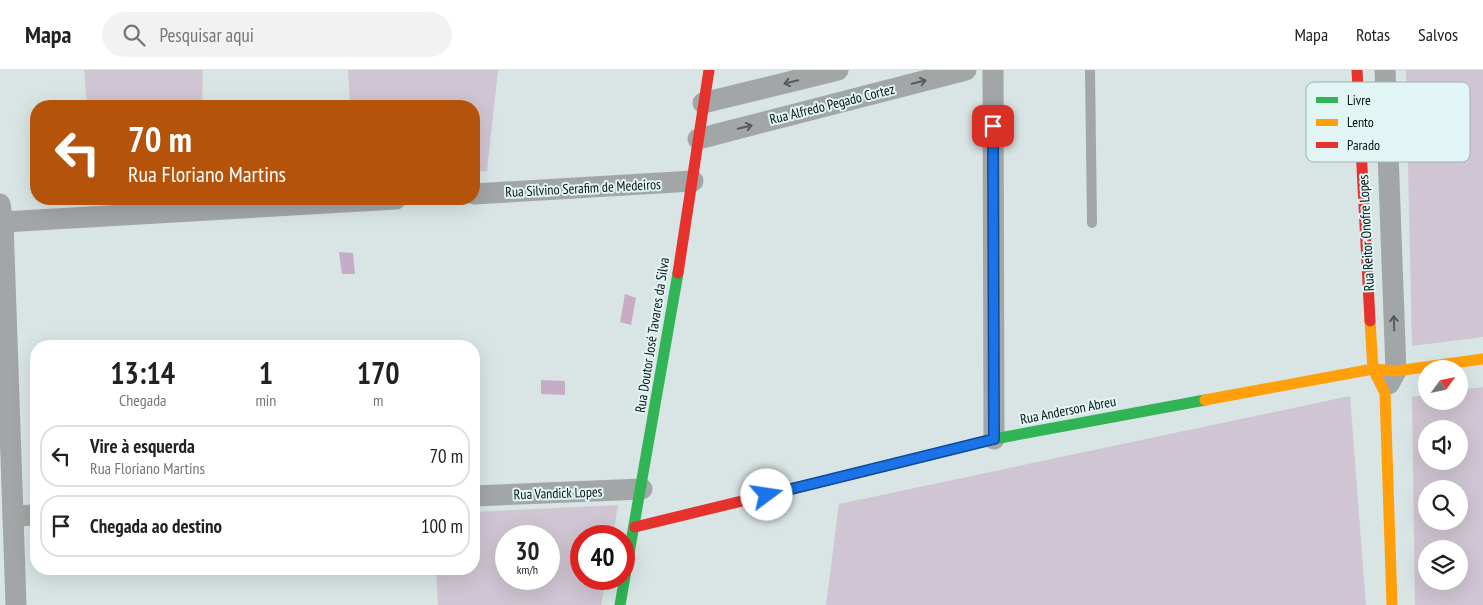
<!DOCTYPE html>
<html lang="pt">
<meta charset="utf-8">
<style>
body{margin:0;font-family:"PT Sans Narrow",sans-serif;background:#f2f2f2;color:#222;height:100vh;display:flex;flex-direction:column;font-size:19px;white-space:nowrap}
*{box-sizing:border-box;margin:0}
p{font-size:16px;color:#767676}
.icon{flex:none;width:28px;height:28px;fill:none;stroke:currentColor;stroke-width:2;stroke-linecap:round;stroke-linejoin:round}
.map{position:relative;flex:1;overflow:hidden}
.details{position:absolute;left:30px;top:270px;width:450px;height:235px;display:flex;flex-direction:column;background:#fff;border-radius:20px;box-shadow:0 5px 20px #0002}
.details>*{flex:none}
.guide{position:absolute;left:30px;top:30px;width:450px;height:105px;border-radius:20px;box-shadow:0 5px 20px #0002;background:#b45309;color:#fff;overflow:hidden}
.needle{width:32px;rotate:57deg}
.buttons{position:absolute;left:1418px;top:290px;display:grid;gap:10px}
.buttons a{display:grid;place-items:center;width:50px;height:50px;border-radius:50%;background:#fff;box-shadow:0 5px 20px #0002;font-size:25px}
.speed{position:absolute;left:495px;top:455px;display:flex;gap:10px;font-size:25px;font-weight:700;text-align:center}
.speed>*{display:grid;place-content:center;width:65px;height:65px;border-radius:50%;background:#fff;box-shadow:0 5px 20px #0002;line-height:1}
.speed small{font-size:12px;font-weight:400}
.speed .limit{border:8px solid #d22;background:#fff;color:#111}
.pin{position:absolute;display:grid;place-items:center;width:42px;height:42px;color:#fff;margin:-21px;border-radius:10px;box-shadow:0 2px 8px #0006}
.me{position:absolute;width:55px;margin:-28px;rotate:76deg;stroke-linejoin:round;filter:drop-shadow(0 0 4px #0008)}
.turn{display:flex;align-items:center;gap:18px;height:105px;padding:0 15px;font-size:22px}
.turn .icon{width:65px;height:65px;stroke-width:2.5}
.turn b{display:block;font-size:35px;line-height:42px}
.eta{display:flex;justify-content:space-evenly;align-items:center;height:85px;text-align:center}
.eta b{font-size:30px;font-weight:800;line-height:35px}
ul{padding:0;list-style:none}
li{display:flex;align-items:center;gap:15px;height:62px;margin:0 10px 8px;padding:0 5px;border:2px solid #e0e0e0;border-radius:20px}
li div{flex:1}
li b{display:block;font-size:19px}
li em{font-style:normal}
header{display:flex;align-items:center;gap:30px;box-sizing:border-box;height:70px;padding:0 25px;background:#fff;border-bottom:1px solid #e0e0e0}
header strong{font-size:24px}
nav{display:flex;gap:28px;margin-inline-start:auto;font-size:18px}
.search{width:350px;height:45px;background:#f2f2f2;display:flex;align-items:center;gap:12px;box-sizing:border-box;padding:0 18px;border-radius:28px;color:#767676;font-size:19px}
.map>svg:first-child{display:block}
</style>
<header>
<strong>Mapa</strong>
<div class="search"><svg class="icon" aria-label="search" viewBox="0 0 24 24"><circle cx="10" cy="10" r="6"/><path d="M15 15l6 6"/></svg>Pesquisar aqui</div>
<nav><a>Mapa</a><a>Rotas</a><a>Salvos</a></nav>
</header>
<div class="map">
<svg width="1483" height="535" viewBox="0 0 1483 535">
<rect width="100%" height="100%" fill="#d9e4e4"/>
<g fill="#d0c5d2" fill-rule="evenodd">
<path d="M84,0H203L202,36H87Z"/>
<path d="M348,0H498L487,101L474,102V36H350Z"/>
<path d="M1406,0H1483V267L1412,276Z"/>
<path d="M1483,317V535H1415L1412,327L1426,325V331H1459V320ZM1426,359H1459V391H1426ZM1426,419H1459V451H1426ZM1426,479H1459V511H1426Z"/>
<path d="M1350,326L1366,535H826L839,434Z"/>
<path d="M618,435L613,466H581V509H606L601,535H438L436,499H474V442ZM549,466V509H506V466Z"/>
</g>
<g fill="#c8abc7">
<path d="M339,182L353,183L355,204H342Z"/>
<path d="M625,224L636,228L631,255L620,252Z"/>
<path d="M541,310L565,311V325L541,324Z"/>
</g>
<g fill="none" stroke-linecap="round" stroke-linejoin="round">
<path stroke="#a2a6a6" stroke-width="10" d="M1090,0L1092,153"/>
<g stroke="#a2a6a6" stroke-width="21">
<path d="M993,0L994,369"/>
<path d="M1385,0L1396,301L1389,314"/>
<path d="M703,33L838,0"/>
<path d="M698,69L966,0"/>
<path d="M474,124L693,111"/>
<path d="M0,134L3,152L16,535"/>
<path d="M3,152L396,129"/>
<path d="M474,426L642,419"/>
<path d="M13,446L36,445"/>
</g>
<g stroke="#30b455" stroke-width="11">
<path d="M898,393L994,369L1205,330"/>
<path d="M620,535L678,203"/>
</g>
<g stroke="#ff9f0a" stroke-width="11">
<path d="M1370,251L1373,299L1385,323L1392,535"/>
<path d="M1205,330L1373,299L1396,301L1483,289"/>
</g>
<g stroke="#e5322d" stroke-width="11">
<path d="M1357,0L1370,251"/>
<path d="M678,203L709,0"/>
<path d="M635,457L898,393"/>
</g>
</g>
<defs><path id="oneway-shaft" d="M-6 0H5M1.5-3L5.5 0L1.5 3" fill="none" stroke-width="1.6" stroke-linecap="round" stroke-linejoin="round" transform="scale(1.25)"/></defs>
<g stroke="#565c5c">
<use href="#oneway-shaft" transform="translate(791 12) rotate(166)"/>
<use href="#oneway-shaft" transform="translate(919 12) rotate(-14)"/>
<use href="#oneway-shaft" transform="translate(745 57) rotate(-14)"/>
<use href="#oneway-shaft" transform="translate(1394 253) rotate(-92)"/>
</g>
<g fill="none" stroke-linecap="round" stroke-linejoin="round">
<defs>
<path id="route" d="M767,425L994,369L993,56"/>
</defs>
<use href="#route" stroke="#114b97" stroke-width="12"/>
<use href="#route" stroke="#1a73e8" stroke-width="9"/>
</g>
<g text-anchor="middle" stroke-width="4" stroke-linejoin="round" paint-order="stroke">
<g font-size="14" fill="#0a1111" stroke="#e1f5f5">
<text transform="translate(832 34) rotate(-14)" y="5">Rua Alfredo Pegado Cortez</text>
<text transform="translate(583 118) rotate(-3)" y="5">Rua Silvino Serafim de Medeiros</text>
<text transform="translate(1366 163) rotate(-93)" y="5">Rua Reitor Onofre Lopes</text>
<text transform="translate(652 265) rotate(-81)" y="5">Rua Doutor José Tavares da Silva</text>
<text transform="translate(1068 340) rotate(-11)" y="5">Rua Anderson Abreu</text>
<text transform="translate(558 423) rotate(-2)" y="5">Rua Vandick Lopes</text>
</g>
</g>
<rect x="1306" y="12" width="164" height="80" rx="8" fill="#e1f5f5" stroke="#a0b1b1" stroke-width="1"/>
<rect x="1316" y="27" width="22" height="6" fill="#30b455"/>
<rect x="1316" y="49" width="22" height="7" fill="#ff9f0a"/>
<rect x="1316" y="72" width="22" height="6" fill="#e5322d"/>
<g font-size="14" fill="#0a1111">
<text x="1347" y="35">Livre</text>
<text x="1347" y="57">Lento</text>
<text x="1347" y="80">Parado</text>
</g>
</svg>
<div class="buttons">
<a><svg class="needle" viewBox="-14 -14 28 28"><path d="M0-13l5 13h-10z" fill="#e53935"/><path d="M0 13l5-13h-10z" fill="#767676"/></svg></a>
<a><svg class="icon" aria-label="sound" viewBox="0 0 24 24"><path d="M4 9h4l5-4v14l-5-4H4zM17 9q2 3 0 6"/></svg></a>
<a><svg class="icon" aria-label="search" viewBox="0 0 24 24"><circle cx="10" cy="10" r="6"/><path d="M15 15l6 6"/></svg></a>
<a><svg class="icon" aria-label="layers" viewBox="0 0 24 24"><path d="M12 4l9 5-9 5-9-5zM3 14l9 5 9-5"/></svg></a>
</div>
<div class="speed"><div>30<small>km/h</small></div><div class="limit">40</div></div>
<div class="pin" style="left:993px;top:56px;background:#d93025"><svg class="icon" aria-label="arrive" viewBox="0 0 24 24"><path d="M6 21V4h12l-3 4 3 4H6"/></svg></div>
<svg class="me" style="left:767px;top:425px" viewBox="-20 -20 40 40"><circle r="19" fill="#fff"/><path d="M0-13L10 11 0 6-10 11z" fill="#1a73e8"/></svg>
<div class="guide">
<div class="turn"><svg class="icon" aria-label="left" viewBox="0 0 24 24"><path d="M17 20v-9H6M10 6l-5 5 5 5"/></svg><div><b>70 m</b>Rua Floriano Martins</div></div>
</div>
<section class="details">
<div class="eta">
<div><b>13:14</b><p>Chegada</p></div>
<div><b>1</b><p>min</p></div>
<div><b>170</b><p>m</p></div>
</div>
<ul>
<li><svg class="icon" aria-label="left" viewBox="0 0 24 24"><path d="M17 20v-9H6M10 6l-5 5 5 5"/></svg><div><b>Vire à esquerda</b><p>Rua Floriano Martins</p></div><em>70 m</em></li>
<li><svg class="icon" aria-label="arrive" viewBox="0 0 24 24"><path d="M6 21V4h12l-3 4 3 4H6"/></svg><div><b>Chegada ao destino</b></div><em>100 m</em></li>
</ul>
</section>
</div>
